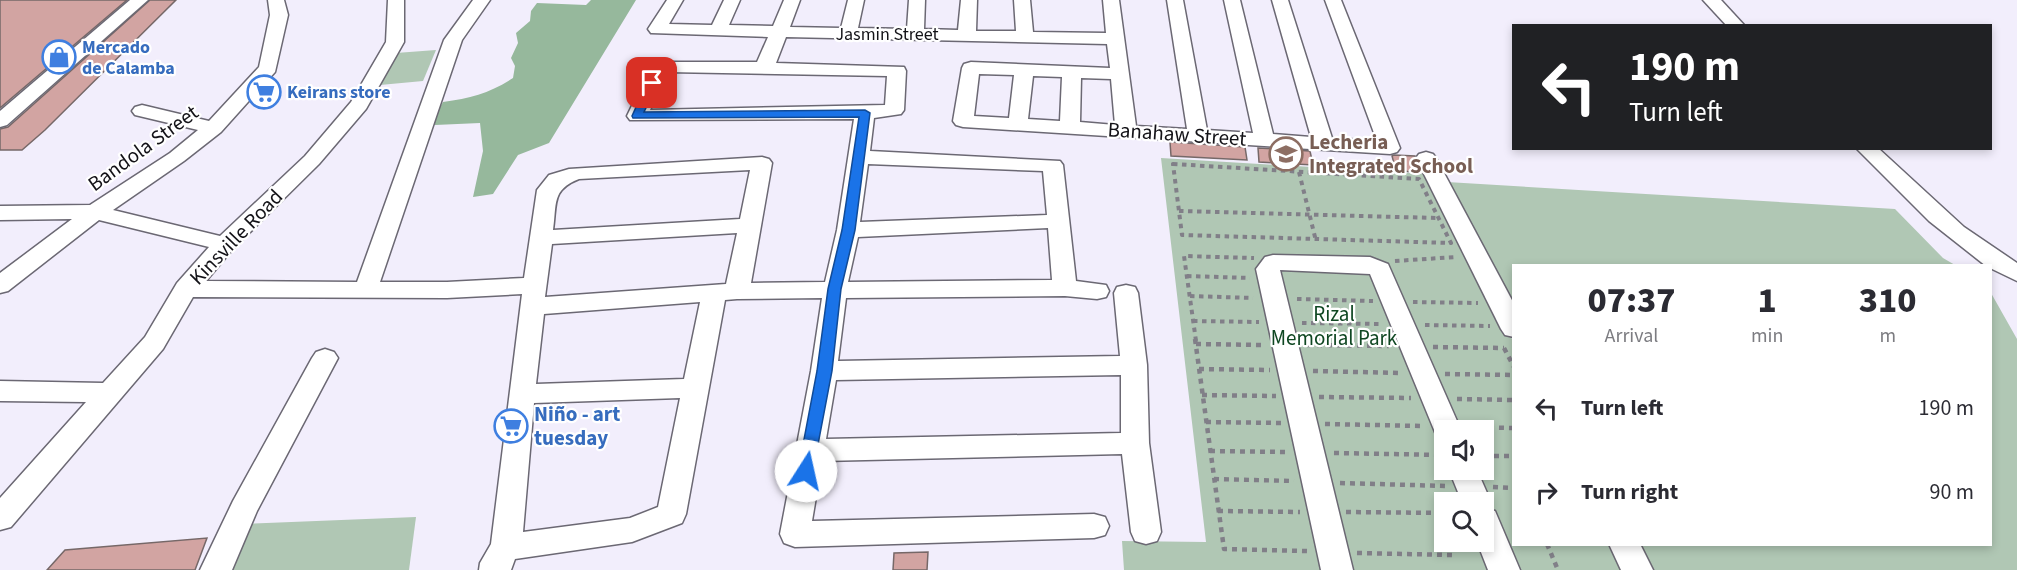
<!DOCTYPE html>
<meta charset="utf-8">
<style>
body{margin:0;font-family:"Source Sans 3",sans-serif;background:#f7f7f7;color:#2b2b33;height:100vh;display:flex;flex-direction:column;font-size:22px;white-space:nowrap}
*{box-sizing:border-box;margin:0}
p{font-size:20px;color:#7c7c81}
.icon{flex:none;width:33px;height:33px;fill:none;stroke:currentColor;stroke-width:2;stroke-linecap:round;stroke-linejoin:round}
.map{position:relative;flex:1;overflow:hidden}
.details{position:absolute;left:1512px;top:264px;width:480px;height:282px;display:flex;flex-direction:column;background:#fff;border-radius:0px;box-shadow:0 3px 9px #0003}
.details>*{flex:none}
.hud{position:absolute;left:1512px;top:24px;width:480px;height:126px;border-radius:0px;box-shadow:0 3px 9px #0003;background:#202124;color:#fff;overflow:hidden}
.fabs{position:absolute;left:1434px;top:420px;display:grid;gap:12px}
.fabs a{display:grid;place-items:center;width:60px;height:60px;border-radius:0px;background:#fff;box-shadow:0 3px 9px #0003;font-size:30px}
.pin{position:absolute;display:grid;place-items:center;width:51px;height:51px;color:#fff;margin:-26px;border-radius:12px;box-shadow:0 3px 9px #0006}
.me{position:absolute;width:66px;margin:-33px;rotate:10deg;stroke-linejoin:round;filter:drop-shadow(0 0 4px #0008)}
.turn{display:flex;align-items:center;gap:21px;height:126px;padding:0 18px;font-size:27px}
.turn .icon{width:78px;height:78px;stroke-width:2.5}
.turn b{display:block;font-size:42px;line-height:51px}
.eta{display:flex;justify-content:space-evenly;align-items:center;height:102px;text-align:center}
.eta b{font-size:36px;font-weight:800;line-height:42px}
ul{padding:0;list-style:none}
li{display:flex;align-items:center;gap:18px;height:84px;padding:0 18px}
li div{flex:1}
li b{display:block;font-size:22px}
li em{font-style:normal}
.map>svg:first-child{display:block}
</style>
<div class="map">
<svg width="2017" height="570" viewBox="0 0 2017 570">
<rect width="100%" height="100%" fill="#f2eefc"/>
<g fill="#b0c7b4" fill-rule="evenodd">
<path d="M436,50L423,81L380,85L396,53Z"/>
<path d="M1161,158L1429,174L1513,341L1514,544L1617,545L1630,570H1124L1122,541L1206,542ZM1444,430H1484V470H1444ZM1444,502H1484V542H1444Z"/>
<path d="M1447,182L1895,209L1943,258L1955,265L1514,266L1513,308Z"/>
<path d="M1991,293L2017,339V570H1650L1637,545L1990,544Z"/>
<path d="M416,517L409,570H222L241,524Z"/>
</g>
<path fill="#96b89c" d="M591,0H636L549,143L518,155L493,194L473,197L483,151L480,123L435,125L432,121L443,102C471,98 490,93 513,78L515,66L511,58L518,43L516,33L530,21L531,11L537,3L586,5Z"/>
<g fill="#d2a4a2" stroke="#766868" stroke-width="1.5">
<path d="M0,0H127L0,108Z"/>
<path d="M150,0H176L45,130L22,150H0V129L8,127Z"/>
<path d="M1170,142L1245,147L1247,160L1171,156Z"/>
<path d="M1258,148L1310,151L1313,165L1259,162Z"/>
<path d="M1394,155L1415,156L1420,172L1396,171L1392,156Z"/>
<path d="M207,538L195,570H47L65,550Z"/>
<path d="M928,552L927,570H893L894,553Z"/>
</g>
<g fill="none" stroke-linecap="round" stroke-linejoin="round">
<defs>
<g id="minor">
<path d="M130,0H148L7,125L0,127V111Z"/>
<path d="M268,0H284L288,15L275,72L221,132L184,161L113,210L220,236L305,156L351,102L386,42L388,0H404V42L366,109L319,164L233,249L206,281L357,282L444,40L473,0H490L462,40L380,282H447L524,278L537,190L549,175L569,169L762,157L769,159L772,163L751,283L825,282L837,230L854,119L630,120L627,116L653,62H757L768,37L651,33L648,29L667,0H683L669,24L712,25L724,0H740L729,25L773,26L784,0H800L790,27L841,28L848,0H864L858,28L907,29L909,0H925L924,29L958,30L961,0H977L976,31H1016L1014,0H1030L1033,32L1106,33L1103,0H1119L1136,126L1187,129L1167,0H1183L1207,130L1253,133L1224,0H1240L1273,134L1311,137L1272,0H1288L1332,138L1377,141L1325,0H1341L1400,148L1397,152L1390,154L963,127L956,125L953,121L962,68L964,64L971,62L1110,68L1107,44L786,37L776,63L904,67L906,71L904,110L901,114L874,118L870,151L1060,161L1063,165L1076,281L1106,285L1109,291L1106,297L1097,299L1065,296L846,298L838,361L1120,356L1114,293L1117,287L1126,285L1135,287L1138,293L1147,365L1149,443L1161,532L1157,541L1146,544L1135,541L1131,532L1122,454L822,461L812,521L1094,514L1105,517L1109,526L1105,535L1094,538L795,547L784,543L780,534L811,371L822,298L737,299L725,300L686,514L682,523L632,542L515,559L511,570H479L480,563L491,544L522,294L447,298L193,297L163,349L11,527L0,530V498L86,402L0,401V381L103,383L145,337L177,283L209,247L99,220L8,291L0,293V273L72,219L0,220V206L90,205L170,153L198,130L135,115L132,111L135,107L142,105L209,121L259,67L270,15ZM667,72L887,76L885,105L650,110ZM979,74L1014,75L1009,118L974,116ZM1033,76L1062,77L1060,121L1028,119ZM1081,78L1111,79L1115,125L1080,122ZM868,164L1043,171L1047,215L860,222ZM750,170L740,219L553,230C557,204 551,190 579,179ZM1048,228L1052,280L848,282L858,237ZM737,233L726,284L545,297L552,244ZM700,302L684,379L536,384L544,314ZM1121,375V433L826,439L836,380ZM680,398L658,507L630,518L523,532L534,403Z"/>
<path d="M1703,0H1721L1745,26H1727Z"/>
<path d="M1856,148H1878L1964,227L2017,263V281L1990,268V266H1986L1929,221Z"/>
<path d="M1426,152L1433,154L1436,158L1514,304V337L1505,335L1501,329L1416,158L1419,154Z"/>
<path d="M1273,255L1370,257L1388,264L1461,430H1444V440L1437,437L1370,274L1280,270L1353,570H1321L1256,269L1265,257Z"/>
<path d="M325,349L334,352L338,358L257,511L232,570H200L233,501L312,358L316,352Z"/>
<path d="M1449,470H1477L1491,502L1487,509L1495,511L1520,570H1488L1477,542H1484V502H1462Z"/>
<path d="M1609,544H1640L1653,570H1621Z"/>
</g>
</defs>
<use href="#minor" stroke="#6b6873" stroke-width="3"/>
<g stroke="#817f88" stroke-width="4" stroke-dasharray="4.5 4.5" stroke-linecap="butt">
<path d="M1173,164L1419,179L1451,243L1182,235Z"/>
<path d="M1299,172L1316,241"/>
<path d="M1179,211L1436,218"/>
<path d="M1395,261L1456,257"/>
<path d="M1187,276L1250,278"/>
<path d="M1190,296L1253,298"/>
<path d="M1297,299L1373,301"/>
<path d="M1413,302L1478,303"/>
<path d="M1193,321L1259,322"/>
<path d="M1302,323L1382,324"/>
<path d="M1425,325L1490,326"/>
<path d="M1196,341L1184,256L1254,258"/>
</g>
<g stroke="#817f88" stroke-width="4.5" stroke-dasharray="5 5" stroke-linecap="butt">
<path d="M1195,339L1224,549L1307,551"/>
<path d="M1196,344L1263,345"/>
<path d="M1307,345L1389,346"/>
<path d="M1433,347L1504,348"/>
<path d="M1504,348L1514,367"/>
<path d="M1199,369L1270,370"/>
<path d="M1313,371L1402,373"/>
<path d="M1445,374L1514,375"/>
<path d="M1202,395L1276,396"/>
<path d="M1319,397L1411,398"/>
<path d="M1457,399L1514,400"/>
<path d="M1206,422L1282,423"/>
<path d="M1325,424L1423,426"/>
<path d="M1469,427L1514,428"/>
<path d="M1210,451L1288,452"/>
<path d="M1334,453L1444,455"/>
<path d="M1484,456H1514"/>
<path d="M1214,479L1294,481"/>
<path d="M1340,483L1447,486"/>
<path d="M1493,487L1514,488"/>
<path d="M1218,511L1300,512"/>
<path d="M1346,512L1444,513"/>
<path d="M1547,544L1558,570"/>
<path d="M1357,553L1452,555"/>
</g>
<use href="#minor" fill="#fff" fill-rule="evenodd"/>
</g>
<path fill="#1a73e8" stroke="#114b97" stroke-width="1.5" d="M652,80L658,83L644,112L865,110L870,113L855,230L841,289L832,371L812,476L806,478L801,476L798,471L817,371L828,289L842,230L859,117L633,118L632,116L647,83Z"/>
<defs>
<symbol id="shop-ring" viewBox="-11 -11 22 22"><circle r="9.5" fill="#fff" stroke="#3f7fe0" stroke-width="1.5"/><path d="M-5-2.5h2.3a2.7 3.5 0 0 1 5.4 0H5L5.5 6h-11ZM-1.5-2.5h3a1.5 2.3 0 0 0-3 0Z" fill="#3f7fe0"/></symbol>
<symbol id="supermarket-ring" viewBox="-11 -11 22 22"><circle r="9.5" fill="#fff" stroke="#3f7fe0" stroke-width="1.5"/><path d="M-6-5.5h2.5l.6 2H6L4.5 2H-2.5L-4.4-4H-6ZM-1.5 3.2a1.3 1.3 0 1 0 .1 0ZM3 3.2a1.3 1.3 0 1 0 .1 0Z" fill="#3f7fe0"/></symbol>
<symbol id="school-ring" viewBox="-11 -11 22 22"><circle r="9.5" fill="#fff" stroke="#8d6e63" stroke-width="1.5"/><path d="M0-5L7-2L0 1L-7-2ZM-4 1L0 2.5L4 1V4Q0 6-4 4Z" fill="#8d6e63"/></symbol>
</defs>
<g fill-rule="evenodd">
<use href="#shop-ring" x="40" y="38" width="38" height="38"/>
<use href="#supermarket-ring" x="245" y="73" width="38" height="38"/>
<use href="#school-ring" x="1267" y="135" width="38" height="38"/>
<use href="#supermarket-ring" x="492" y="407" width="38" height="38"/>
</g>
<g text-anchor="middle" stroke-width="4.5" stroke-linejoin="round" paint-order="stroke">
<g font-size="18" fill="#131217" stroke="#fff">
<text x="887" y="40">Jasmin Street</text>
</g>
<g font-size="18" font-weight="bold" fill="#366cbe" stroke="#fff" text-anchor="start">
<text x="82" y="53">Mercado<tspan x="82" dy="21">de Calamba</tspan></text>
<text x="287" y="98">Keirans store</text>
</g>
<g font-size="21" fill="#131217" stroke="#fff">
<text transform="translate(1177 134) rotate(4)" y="7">Banahaw Street</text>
<text transform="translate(143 148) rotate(-36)" y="7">Bandola Street</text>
<text transform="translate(236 237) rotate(-46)" y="7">Kinsville Road</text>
</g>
<g font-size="21" font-weight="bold" fill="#785e54" stroke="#fff" text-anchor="start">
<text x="1309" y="149">Lecheria<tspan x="1309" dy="24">Integrated School</tspan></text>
</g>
<g font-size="21" fill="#0f4722" stroke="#fff">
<text x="1334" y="321">Rizal<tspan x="1334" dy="24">Memorial Park</tspan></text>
</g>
<g font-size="21" font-weight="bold" fill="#366cbe" stroke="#fff" text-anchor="start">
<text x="534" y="421">Niño - art<tspan x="534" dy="24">tuesday</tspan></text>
</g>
</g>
</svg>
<div class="fabs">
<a><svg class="icon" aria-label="sound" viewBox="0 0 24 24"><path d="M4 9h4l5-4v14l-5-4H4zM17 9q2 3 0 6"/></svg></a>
<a><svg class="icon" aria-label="search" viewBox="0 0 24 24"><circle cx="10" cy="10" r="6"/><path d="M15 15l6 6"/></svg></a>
</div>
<div class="pin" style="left:652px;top:83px;background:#d93025"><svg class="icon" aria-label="arrive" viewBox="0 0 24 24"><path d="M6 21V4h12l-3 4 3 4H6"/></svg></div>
<svg class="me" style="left:806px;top:471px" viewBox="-20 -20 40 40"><circle r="19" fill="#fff"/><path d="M0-13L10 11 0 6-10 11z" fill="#1a73e8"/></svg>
<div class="hud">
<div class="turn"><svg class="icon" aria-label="left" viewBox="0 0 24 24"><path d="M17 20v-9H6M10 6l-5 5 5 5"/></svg><div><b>190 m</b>Turn left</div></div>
</div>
<section class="details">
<div class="eta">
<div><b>07:37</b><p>Arrival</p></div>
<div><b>1</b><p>min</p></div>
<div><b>310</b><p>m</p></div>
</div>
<ul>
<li><svg class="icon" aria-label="left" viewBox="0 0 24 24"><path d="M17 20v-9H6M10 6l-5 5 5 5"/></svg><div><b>Turn left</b></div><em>190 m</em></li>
<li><svg class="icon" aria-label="right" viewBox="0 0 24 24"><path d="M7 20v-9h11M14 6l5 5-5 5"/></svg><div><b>Turn right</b></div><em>90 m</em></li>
</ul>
</section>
</div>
